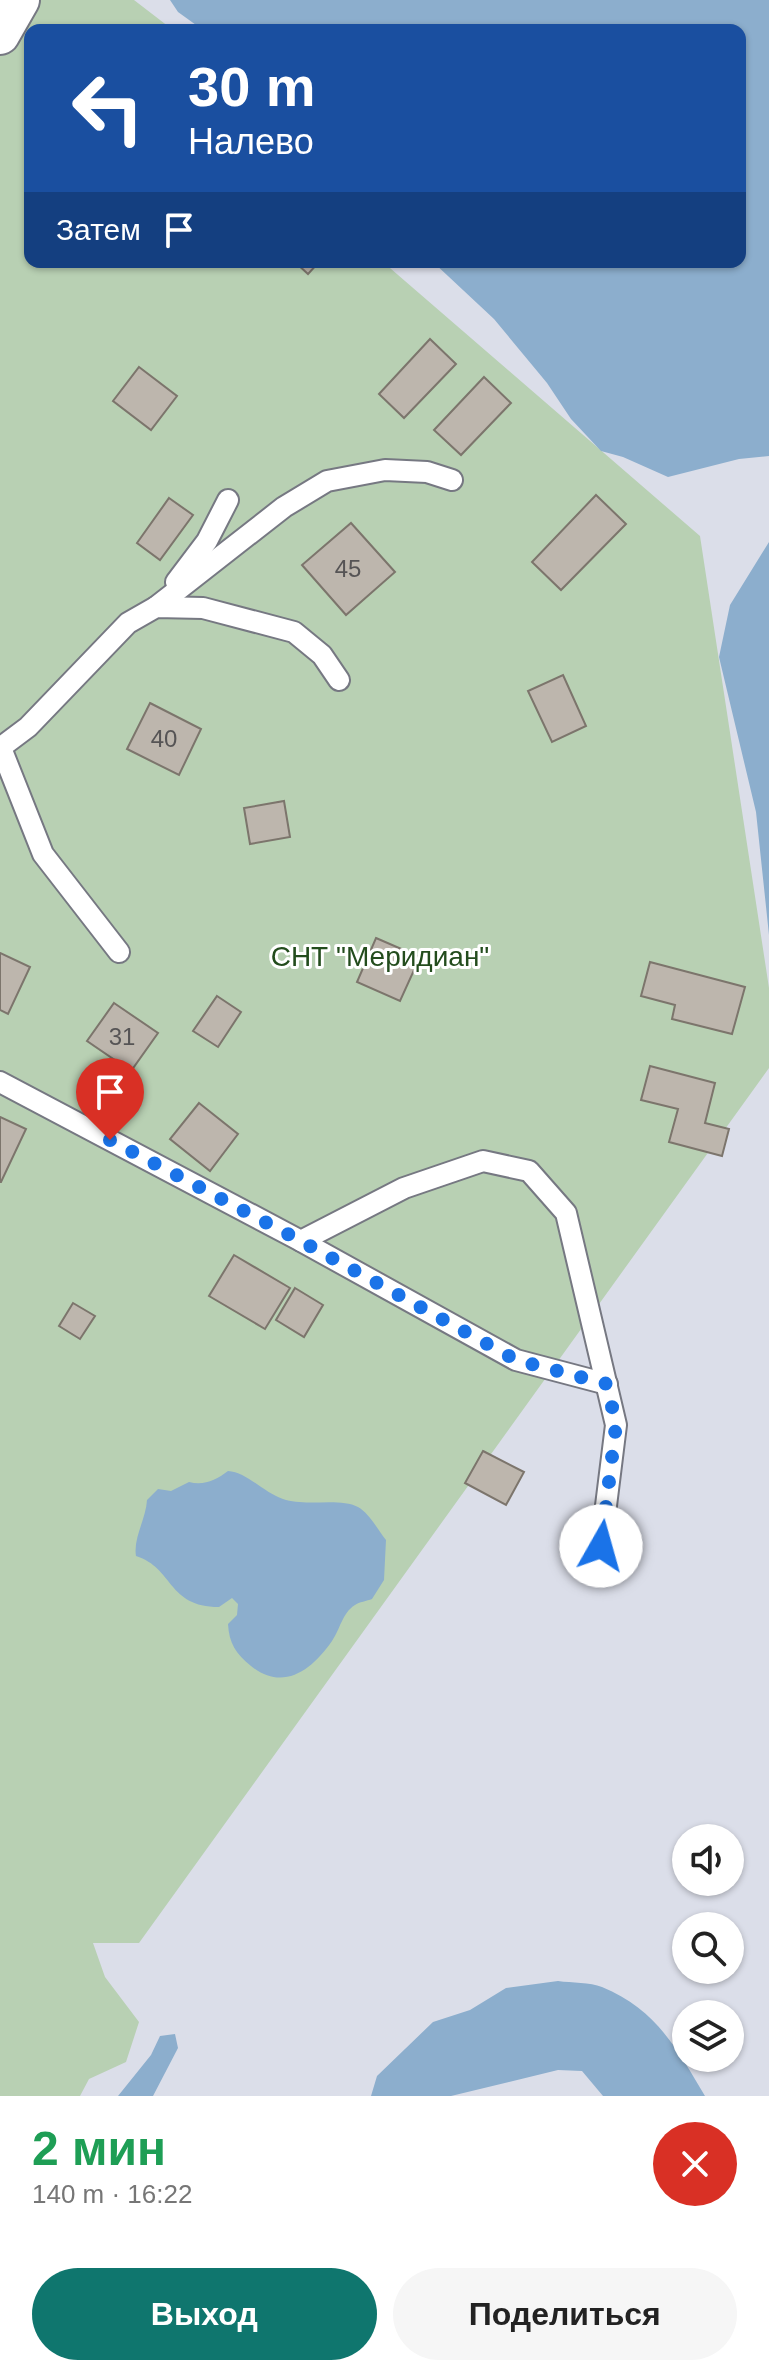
<!DOCTYPE html>
<html lang="ru">
<meta charset="utf-8">
<style>
body{margin:0;font-family:Arial,sans-serif;background:#f6f6f6;color:#222;height:100vh;display:flex;flex-direction:column;font-size:30px;white-space:nowrap}
*{box-sizing:border-box;margin:0}
p{font-size:26px;color:#767676}
.icon{flex:none;width:44px;height:44px;fill:none;stroke:currentColor;stroke-width:2;stroke-linecap:round;stroke-linejoin:round}
.map{position:relative;height:2096px;overflow:hidden}
.panel{display:flex;flex-direction:column;background:#fff;flex:1}
.panel>*{flex:none}
.guide{position:absolute;left:24px;top:24px;width:722px;height:244px;border-radius:16px;box-shadow:0 2px 6px #0004;background:#1a4fa0;color:#fff;overflow:hidden}
.tools{position:absolute;left:672px;top:1824px;display:grid;gap:16px}
.tools a{display:grid;place-items:center;width:72px;height:72px;border-radius:50%;background:#fff;box-shadow:0 2px 6px #0004;font-size:40px}
.pin{position:absolute;display:grid;place-items:center;width:68px;height:68px;color:#fff;margin:-82px -34px;border-radius:50% 50% 50% 0;rotate:-45deg;box-shadow:0 0 8px #0007}
.pin .icon{rotate:45deg}
.me{position:absolute;width:88px;margin:-44px;rotate:7deg;stroke-linejoin:round;filter:drop-shadow(0 0 6px #0008)}
.turn{display:flex;align-items:center;gap:28px;height:168px;padding:0 32px;font-size:36px}
.turn .icon{width:104px;height:104px;stroke-width:2.5}
.turn b{display:block;font-size:56px;line-height:68px}
.then{display:flex;align-items:center;height:76px;padding:0 32px;background:#0003;gap:16px;font-size:30px}
.round{display:grid;place-items:center;flex:none;width:84px;height:84px;border-radius:42px;background:#f6f6f6}
.headline{display:flex;align-items:center;justify-content:space-between;height:136px;padding:0 32px}
h1{font-size:48px;font-weight:600;line-height:60px;color:#1e9e55}
.button{display:flex;gap:16px;margin-top:auto;padding:16px 32px}
.button a{flex:1;height:92px;border-radius:48px;background:#0f766e;color:#fff;font-size:32px;font-weight:600;line-height:92px;text-align:center}
.button a+a{background:#f6f6f6;color:#222}
.map>svg:first-child{display:block}
</style>
<div class="map">
<svg width="769" height="2096" viewBox="0 0 769 2096">
<rect width="100%" height="100%" fill="#dbdee9"/>
<path fill="#b8d0b3" d="M0,0H134L173,30H30V262H383L700,536L769,988V1068L139,1943H93L105,1977L139,2022L126,2062L89,2079L80,2096H0Z"/>
<g fill="#8caecd">
<path d="M170,0H769V456L739,459L668,477L623,457L601,451L571,419L547,383L494,319L433,262H740V30H203L178,12Z"/>
<path d="M769,542V935L756,812L719,657L730,605Z"/>
<path d="M228,1471C247,1472 264,1493 283,1499C305,1507 340,1497 358,1507C369,1513 378,1530 386,1540L384,1580L372,1599C367,1601 359,1602 355,1605C342,1613 340,1630 332,1641C312,1670 283,1692 251,1666C236,1654 229,1643 228,1624L237,1615L238,1604L232,1598L219,1607C167,1607 174,1568 136,1556C133,1538 146,1519 147,1500L158,1489L171,1491L189,1482C204,1486 216,1480 228,1471Z"/>
<path d="M558,1981C572,1983 590,1982 602,1987C656,2009 677,2049 705,2096H603L582,2071L558,2070L451,2096H371L377,2076L433,2022L470,2010L506,1988Z"/>
<path d="M175,2034L178,2048L153,2096H118L151,2055L160,2036Z"/>
</g>
<g fill="#bdb6ad" stroke="#7c756c" stroke-width="2">
<path d="M295,262H319L308,274Z"/>
<path d="M430,339L456,364L404,418L379,394Z"/>
<path d="M139,367L177,396L151,430L113,401Z"/>
<path d="M484,377L511,403L461,455L434,430Z"/>
<path d="M596,495L626,524L561,590L532,562Z"/>
<path d="M169,498L193,515L160,560L137,543Z"/>
<path d="M351,523L395,572L346,615L302,565Z"/>
<path d="M563,675L586,726L552,742L528,691Z"/>
<path d="M150,703L201,729L179,775L127,749Z"/>
<path d="M284,801L290,837L250,844L244,808Z"/>
<path d="M376,938L420,957L400,1001L357,982Z"/>
<path d="M0,953L30,967L8,1014L0,1010Z"/>
<path d="M650,962L745,987L732,1034L672,1019L675,1005L641,996Z"/>
<path d="M217,996L241,1012L218,1047L193,1031Z"/>
<path d="M114,1003L158,1033L131,1071L87,1041Z"/>
<path d="M650,1066L715,1083L705,1123L729,1129L722,1156L669,1142L678,1109L641,1100Z"/>
<path d="M199,1103L238,1134L210,1171L170,1139Z"/>
<path d="M0,1117L26,1129L1,1182H0Z"/>
<path d="M234,1255L290,1288L265,1329L209,1296Z"/>
<path d="M295,1288L323,1305L304,1337L276,1320Z"/>
<path d="M73,1303L95,1316L80,1339L59,1326Z"/>
<path d="M483,1451L524,1472L506,1505L465,1483Z"/>
</g>
<g fill="none" stroke-linecap="round" stroke-linejoin="round">
<defs>
<g id="service">
<path d="M176,582L207,541L228,500"/>
<path d="M156,607L284,507L327,481L385,470L427,472L452,480"/>
<path d="M0,748L28,727L128,623L156,607L203,608L294,632L322,655L339,680"/>
<path d="M1,748L43,854L119,952"/>
<path d="M0,1082L301,1241L404,1188L483,1161L529,1171L566,1213L616,1425L601,1546"/>
<path d="M301,1241L516,1360L607,1384"/>
</g>
<path id="minor" d="M0,35L20,0"/>
</defs>
<use href="#service" stroke="#767882" stroke-width="24"/>
<use href="#minor" stroke="#767882" stroke-width="42"/>
<use href="#service" stroke="#fff" stroke-width="20"/>
<use href="#minor" stroke="#fff" stroke-width="38"/>
</g>
<g fill="none" stroke-linecap="round" stroke-linejoin="round">
<path stroke="#1a73e8" stroke-width="14" stroke-dasharray="0 25.2" d="M110,1140L301,1241L516,1360L607,1384L616,1425L601,1546"/>
</g>
<g text-anchor="middle" stroke-width="6" stroke-linejoin="round" paint-order="stroke">
<g font-size="24" fill="#565455">
<text x="348" y="577">45</text>
<text x="164" y="747">40</text>
<text x="122" y="1045">31</text>
</g>
<g font-size="28" fill="#234c1d" stroke="#fff">
<text x="380" y="966">СНТ "Меридиан"</text>
</g>
</g>
</svg>
<div class="tools">
<a><svg class="icon" aria-label="sound" viewBox="0 0 24 24"><path d="M4 9h4l5-4v14l-5-4H4zM17 9q2 3 0 6"/></svg></a>
<a><svg class="icon" aria-label="search" viewBox="0 0 24 24"><circle cx="10" cy="10" r="6"/><path d="M15 15l6 6"/></svg></a>
<a><svg class="icon" aria-label="layers" viewBox="0 0 24 24"><path d="M12 4l9 5-9 5-9-5zM3 14l9 5 9-5"/></svg></a>
</div>
<div class="pin" style="left:110px;top:1140px;background:#d93025"><svg class="icon" aria-label="arrive" viewBox="0 0 24 24"><path d="M6 21V4h12l-3 4 3 4H6"/></svg></div>
<svg class="me" style="left:601px;top:1546px" viewBox="-20 -20 40 40"><circle r="19" fill="#fff"/><path d="M0-13L10 11 0 6-10 11z" fill="#1a73e8"/></svg>
<div class="guide">
<div class="turn"><svg class="icon" aria-label="left" viewBox="0 0 24 24"><path d="M17 20v-9H6M10 6l-5 5 5 5"/></svg><div><b>30 m</b>Налево</div></div>
<div class="then">Затем<svg class="icon" aria-label="arrive" viewBox="0 0 24 24"><path d="M6 21V4h12l-3 4 3 4H6"/></svg></div>
</div>
</div>
<section class="panel">
<div class="headline"><div><h1>2 мин</h1><p>140 m · 16:22</p></div><a class="round" style="background:#d93025;color:#fff"><svg class="icon" aria-label="close" viewBox="0 0 24 24"><path d="M6 6l12 12M18 6L6 18"/></svg></a></div>
<div class="button"><a>Выход</a><a>Поделиться</a></div>
</section>
